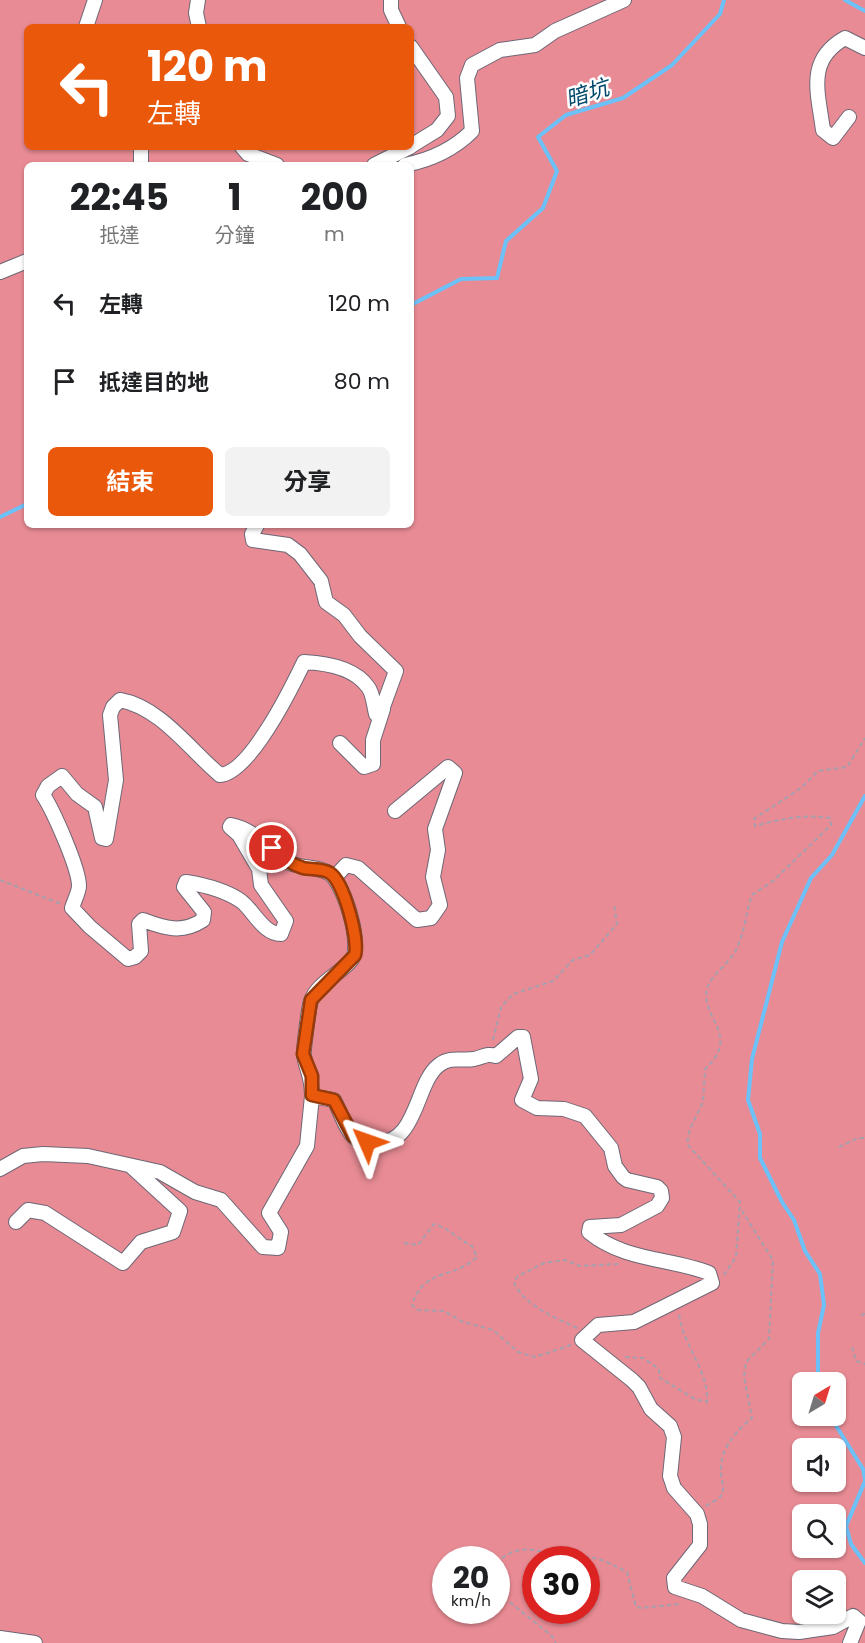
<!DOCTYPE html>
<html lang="zh-TW">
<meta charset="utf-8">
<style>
body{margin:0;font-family:Poppins,"Noto Sans TC",sans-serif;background:#f2f2f2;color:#202124;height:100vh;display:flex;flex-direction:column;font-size:22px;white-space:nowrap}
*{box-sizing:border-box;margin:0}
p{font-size:20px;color:#757577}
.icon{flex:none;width:33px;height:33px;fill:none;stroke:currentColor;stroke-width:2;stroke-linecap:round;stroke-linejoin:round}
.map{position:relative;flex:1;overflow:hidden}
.panel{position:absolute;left:24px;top:162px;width:390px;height:366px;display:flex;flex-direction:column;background:#fff;border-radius:9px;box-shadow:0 2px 4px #0004}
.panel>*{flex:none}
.hud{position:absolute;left:24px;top:24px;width:390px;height:126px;border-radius:9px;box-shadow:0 2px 4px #0004;background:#ea580c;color:#fff;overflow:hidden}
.needle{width:39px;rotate:38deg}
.controls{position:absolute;left:792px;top:1372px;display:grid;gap:12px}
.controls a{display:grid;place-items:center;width:54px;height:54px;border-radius:9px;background:#fff;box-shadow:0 2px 4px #0004;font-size:30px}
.speed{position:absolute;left:432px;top:1546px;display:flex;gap:12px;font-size:30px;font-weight:700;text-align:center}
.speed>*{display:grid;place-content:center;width:78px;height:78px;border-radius:50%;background:#fff;box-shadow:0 2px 4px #0004;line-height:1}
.speed small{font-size:15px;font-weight:400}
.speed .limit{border:9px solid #d22;background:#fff;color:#111}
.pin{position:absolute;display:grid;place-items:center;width:51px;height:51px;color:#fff;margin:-26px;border:3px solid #fff;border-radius:50%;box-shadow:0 2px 6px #0007}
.me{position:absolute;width:66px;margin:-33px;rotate:313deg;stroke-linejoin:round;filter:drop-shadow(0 0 4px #0008)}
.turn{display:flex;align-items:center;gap:21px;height:126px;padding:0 24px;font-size:27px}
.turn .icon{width:78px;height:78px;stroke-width:2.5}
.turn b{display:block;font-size:42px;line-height:51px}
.eta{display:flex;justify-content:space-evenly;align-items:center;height:102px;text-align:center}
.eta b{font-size:36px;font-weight:700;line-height:42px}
.button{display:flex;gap:12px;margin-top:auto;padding:12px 24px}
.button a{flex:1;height:69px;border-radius:9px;background:#ea580c;color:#fff;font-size:24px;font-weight:700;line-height:69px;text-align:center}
.button a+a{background:#f2f2f2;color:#202124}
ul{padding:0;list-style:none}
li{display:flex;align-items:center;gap:18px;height:78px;padding:0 24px}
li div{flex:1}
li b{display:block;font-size:22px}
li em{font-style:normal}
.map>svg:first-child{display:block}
</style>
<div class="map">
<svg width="865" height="1643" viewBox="0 0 865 1643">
<rect width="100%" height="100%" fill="#ede4f7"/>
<path fill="#e88b94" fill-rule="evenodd" d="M0,0H865V1643H0ZM27,27H411V147H27ZM27,165H411V525H27ZM802,1383H836V1416H802ZM802,1449H836V1482H802ZM802,1515H836V1548H802ZM446,1560H496V1611H446ZM536,1560H586V1611H536ZM802,1581H836V1614H802Z"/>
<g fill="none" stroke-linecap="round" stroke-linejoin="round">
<g stroke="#6cc1f8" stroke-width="4">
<path d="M845,0L865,11"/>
<path d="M411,305L461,279L497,278L506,241L543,208L557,171L538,137L566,115L623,98L672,65L720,14L724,0"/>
<path d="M0,517L27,504"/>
<path d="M818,1383V1333L824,1305L820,1274L805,1251L794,1220L782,1202L760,1158V1134L748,1100L752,1059L782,942L811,878L832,855L865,796"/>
<path d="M830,1416L863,1469L865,1480"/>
<path d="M865,1481L846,1526L851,1544L865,1563"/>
</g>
<defs>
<g id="minor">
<path d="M198,0L196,13L199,27"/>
<path d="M391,0V10L399,27"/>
<path d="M86,27L95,0"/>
<path d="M411,47L446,97L448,116L437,130L411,146"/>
<path d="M849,117L833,138L823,130C818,92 806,60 845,38L865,48"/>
<path d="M242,147L248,154L277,165"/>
<path d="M141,165V147"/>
<path d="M374,165L410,147"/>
<path d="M405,165C430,160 454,149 472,131L467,78L472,65L500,50L535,45L555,31L624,0"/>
<path d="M0,272L27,261"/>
<path d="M257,525L252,534L253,540L288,545L300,554L321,581L326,602L344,615L360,636L396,671L380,715L376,714C374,706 373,693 368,687C354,667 326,663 304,662C291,689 250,773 220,775C190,750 160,707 120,700L113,707L110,715L116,780L106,839L102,838L95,807L77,794L62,776L48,786L43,795C53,810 79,868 79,886C79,892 74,901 72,908L90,927L128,959L135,957L141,951L139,924L143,920C164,928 182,934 203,920L204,912L184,887L186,882C205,885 225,890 241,901C254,911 263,934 281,934L286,921L261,885L259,869L239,835L230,827L231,825C257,830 267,850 288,862C300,869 315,866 327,872C343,878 363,945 352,959C342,973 317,983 311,1001C309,1006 303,1052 304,1056C307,1072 312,1076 312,1096L334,1100C340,1110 345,1129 354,1137C359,1141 369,1142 376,1143C418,1144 415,1083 439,1065C451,1056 461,1061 474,1059C484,1057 486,1053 496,1056L518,1037H523L531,1079L522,1100L537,1108L564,1109L585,1116L611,1148L615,1166L623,1177L627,1180L657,1187L661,1191L662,1198L657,1206L621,1225L590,1227L589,1232C624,1261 670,1258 709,1273L712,1283L634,1322L598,1325L582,1340L632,1380L639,1387L651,1409L670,1426L674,1437L670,1476L674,1488L697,1514L700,1524V1545L674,1578L675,1587L702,1596L741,1620L782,1631L799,1632L833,1627L853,1616L859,1621L850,1643"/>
<path d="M340,743L364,767L373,764V740L383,709"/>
<path d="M335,877L346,865L358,868L417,920L431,918L440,905L433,877L438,850L435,829L455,773L448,767L395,811"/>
<path d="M0,1169L23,1156L43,1154L88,1156L160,1172L195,1192L221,1200L263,1247L278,1248L281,1232L269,1213L307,1146L312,1096"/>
<path d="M16,1222L28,1210L45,1213L123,1263L141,1242L173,1232L180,1211L132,1167"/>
<path d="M0,1638L35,1643"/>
</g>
</defs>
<use href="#minor" stroke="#6e6776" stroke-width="16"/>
<g stroke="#a69fae" stroke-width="2" stroke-dasharray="4.5 3" stroke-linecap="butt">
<path d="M0,880L61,904"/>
<path d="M493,1040L501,1007L513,994L553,981L573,960L590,955L617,924L614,904"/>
<path d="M839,1147L858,1138H865"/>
<path d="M404,1243L418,1245L434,1224C448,1228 458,1239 472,1246L477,1257C453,1280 424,1267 412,1305L418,1310L444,1311L463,1322L493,1330L518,1352L535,1357L571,1345"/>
<path d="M724,1275L736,1257L740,1202L687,1144L690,1129L703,1102L705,1069C742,1035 700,1018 707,989C710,976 728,964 735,952C745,933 745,915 752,895L773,881L831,825L830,818C805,814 780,819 755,826L754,819L801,788L818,771L847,767L865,738"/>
<path d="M861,1316L865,1313"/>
<path d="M577,1328C556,1318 523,1305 514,1282L518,1276L544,1263L565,1260L580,1266L618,1264"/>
<path d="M852,1347L856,1361L865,1364"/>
<path d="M625,1357L643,1358L659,1369L660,1378L695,1399L707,1402C709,1369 681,1344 679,1312"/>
<path d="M706,1506C710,1503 718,1500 721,1496C726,1487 721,1481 721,1473C719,1450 736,1431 752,1418L744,1377L746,1362L769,1339L773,1260L742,1211"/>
<path d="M570,1560C591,1551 608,1563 627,1572L636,1607L642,1608L681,1604"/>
<path d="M496,1563C519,1542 538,1549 563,1560"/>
<path d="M496,1597L507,1600L552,1636L556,1643"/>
</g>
<use href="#minor" stroke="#fff" stroke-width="14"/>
</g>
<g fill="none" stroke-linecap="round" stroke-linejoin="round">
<defs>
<path id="route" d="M272,848C282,857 290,864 303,868C311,870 322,868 330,873C344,882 359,939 355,955L311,1000L303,1054L312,1076V1095L334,1100L353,1136L367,1142"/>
</defs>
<use href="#route" stroke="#983908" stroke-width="15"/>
<use href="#route" stroke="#ea580c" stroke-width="10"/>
</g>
<g text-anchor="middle" stroke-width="5" stroke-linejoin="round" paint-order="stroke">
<g font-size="22" font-style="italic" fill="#00486b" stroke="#fff">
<text transform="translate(587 93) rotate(-18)" y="8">暗坑</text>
</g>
</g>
</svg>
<div class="controls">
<a><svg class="needle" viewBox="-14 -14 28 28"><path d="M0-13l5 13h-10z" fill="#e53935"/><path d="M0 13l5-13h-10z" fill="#757577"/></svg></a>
<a><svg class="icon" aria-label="sound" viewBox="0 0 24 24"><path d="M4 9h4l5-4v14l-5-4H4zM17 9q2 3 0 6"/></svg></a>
<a><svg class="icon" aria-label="search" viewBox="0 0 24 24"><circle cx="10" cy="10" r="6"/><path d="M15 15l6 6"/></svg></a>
<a><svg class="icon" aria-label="layers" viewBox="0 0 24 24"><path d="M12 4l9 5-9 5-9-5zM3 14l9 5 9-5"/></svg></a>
</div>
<div class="speed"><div>20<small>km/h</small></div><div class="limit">30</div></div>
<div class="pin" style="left:272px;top:848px;background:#d93025"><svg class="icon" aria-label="arrive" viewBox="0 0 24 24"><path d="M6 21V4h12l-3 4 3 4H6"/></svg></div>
<svg class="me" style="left:367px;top:1142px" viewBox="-20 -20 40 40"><path d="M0-17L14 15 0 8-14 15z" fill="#ea580c" stroke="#fff" stroke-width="4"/></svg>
<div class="hud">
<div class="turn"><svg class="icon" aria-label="left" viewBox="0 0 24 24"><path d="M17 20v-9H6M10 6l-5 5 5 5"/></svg><div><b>120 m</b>左轉</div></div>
</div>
<section class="panel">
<div class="eta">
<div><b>22:45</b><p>抵達</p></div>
<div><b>1</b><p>分鐘</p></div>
<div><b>200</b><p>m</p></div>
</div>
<ul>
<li><svg class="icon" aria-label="left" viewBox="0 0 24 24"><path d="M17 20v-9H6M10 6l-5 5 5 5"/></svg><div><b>左轉</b></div><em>120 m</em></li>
<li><svg class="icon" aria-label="arrive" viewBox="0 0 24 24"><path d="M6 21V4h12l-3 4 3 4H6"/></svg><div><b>抵達目的地</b></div><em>80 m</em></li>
</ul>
<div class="button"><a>結束</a><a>分享</a></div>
</section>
</div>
